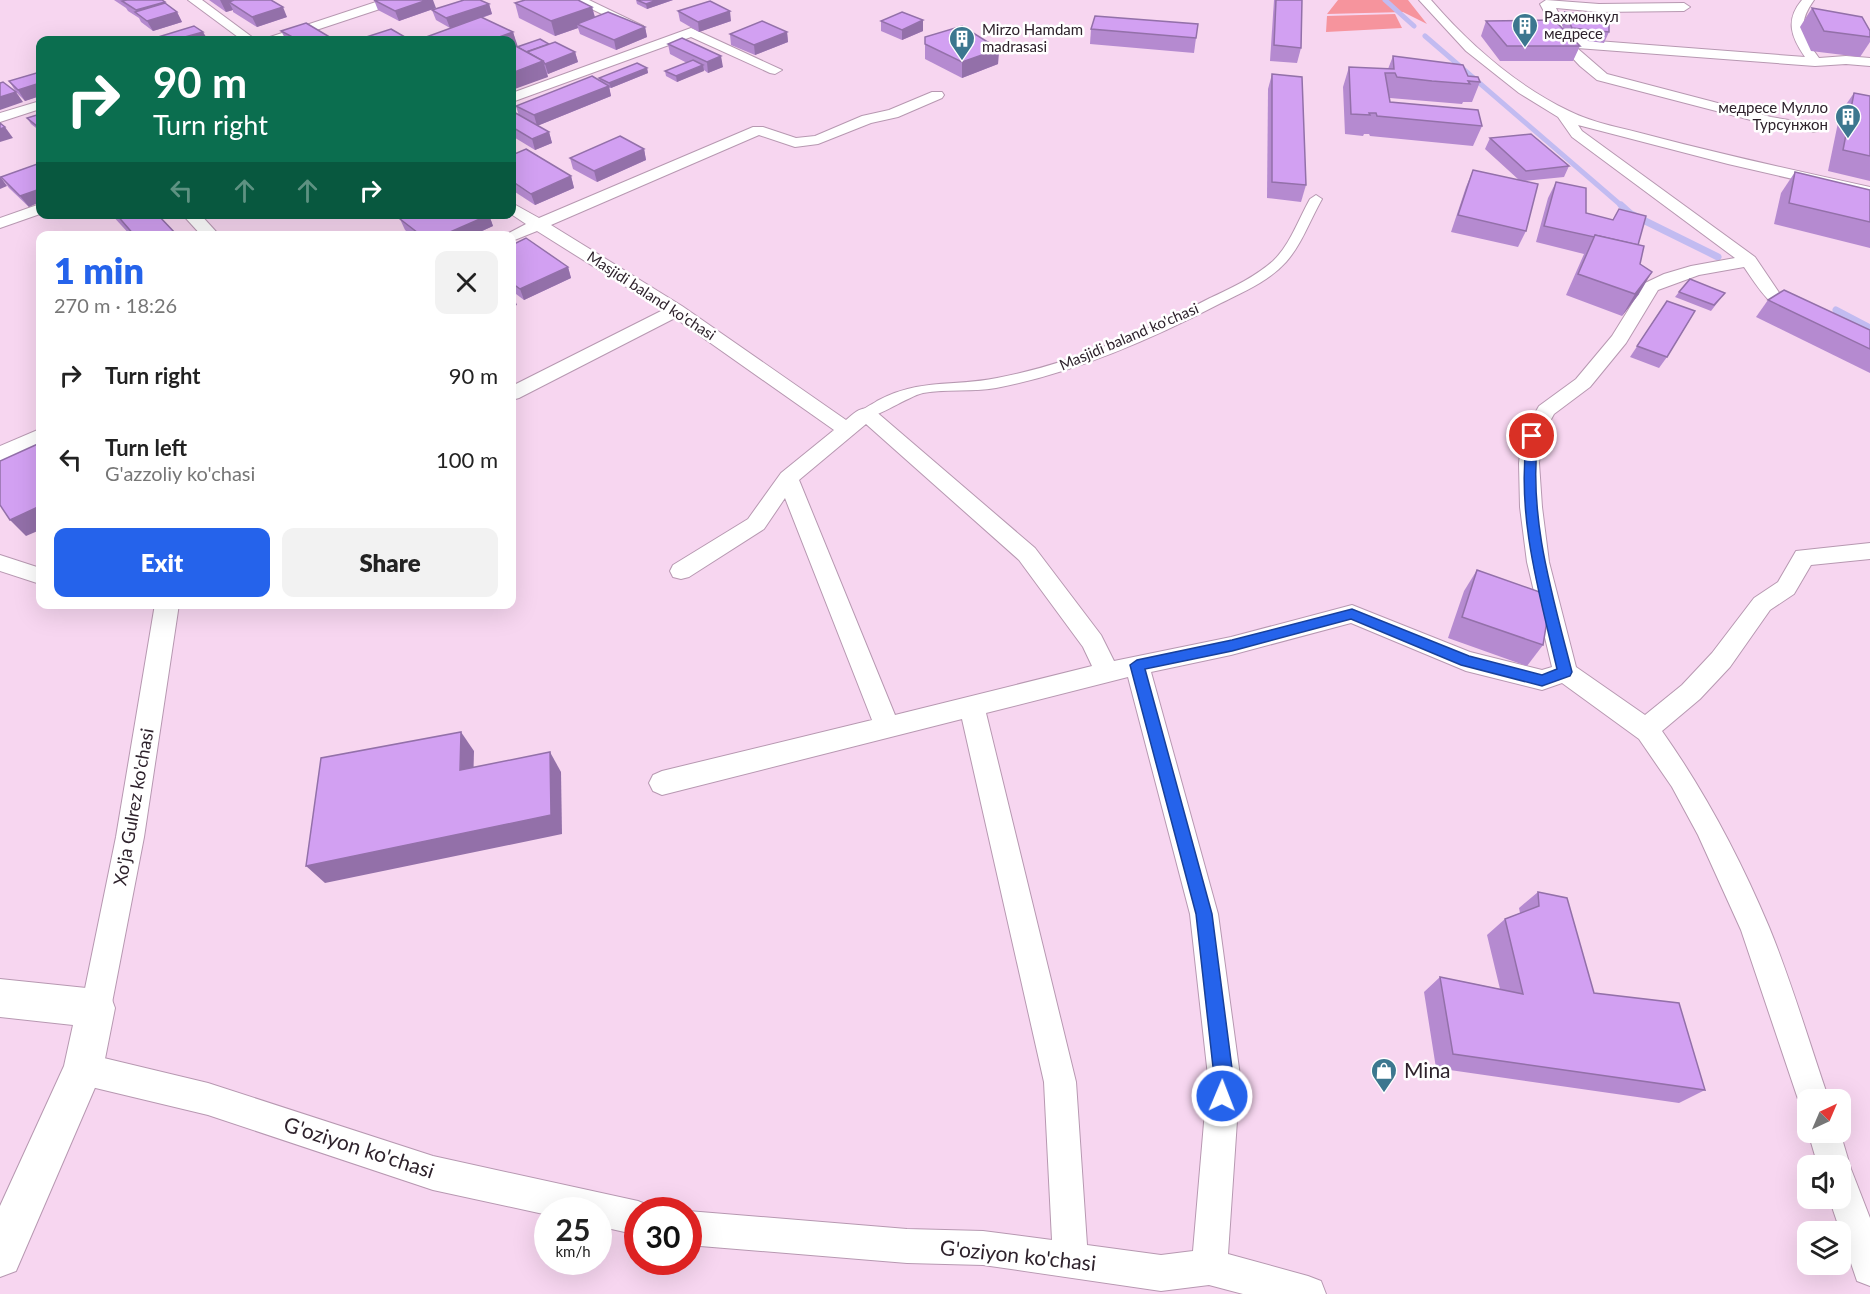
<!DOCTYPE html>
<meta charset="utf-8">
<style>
body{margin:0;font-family:Lato,sans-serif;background:#f2f2f2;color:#222;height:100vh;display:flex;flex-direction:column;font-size:22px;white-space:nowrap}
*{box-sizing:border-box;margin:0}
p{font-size:20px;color:#767676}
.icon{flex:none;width:33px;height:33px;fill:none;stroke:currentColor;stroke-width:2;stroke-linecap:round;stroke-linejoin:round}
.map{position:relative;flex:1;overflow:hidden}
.drawer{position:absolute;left:36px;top:231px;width:480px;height:378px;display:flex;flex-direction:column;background:#fff;border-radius:12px;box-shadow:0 6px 24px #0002}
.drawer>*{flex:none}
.hud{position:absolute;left:36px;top:36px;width:480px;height:183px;border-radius:12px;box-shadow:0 6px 24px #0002;background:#0b6e4f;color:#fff;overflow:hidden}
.needle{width:39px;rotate:44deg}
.tools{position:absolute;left:1797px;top:1089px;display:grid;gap:12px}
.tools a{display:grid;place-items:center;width:54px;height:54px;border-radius:12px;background:#fff;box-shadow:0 6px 24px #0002;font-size:30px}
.speed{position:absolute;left:534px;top:1197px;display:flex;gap:12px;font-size:30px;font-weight:700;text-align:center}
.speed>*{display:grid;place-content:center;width:78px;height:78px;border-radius:50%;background:#fff;box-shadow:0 6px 24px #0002;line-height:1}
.speed small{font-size:15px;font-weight:400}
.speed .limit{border:9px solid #d22;background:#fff;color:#111}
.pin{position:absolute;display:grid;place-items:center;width:51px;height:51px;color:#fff;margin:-26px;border:3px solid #fff;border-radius:50%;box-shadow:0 2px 6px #0007}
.me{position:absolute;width:66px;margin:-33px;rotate:1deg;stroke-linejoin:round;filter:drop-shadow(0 0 4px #0008)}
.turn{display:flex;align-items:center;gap:21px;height:126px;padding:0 18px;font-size:27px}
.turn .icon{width:78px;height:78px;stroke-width:2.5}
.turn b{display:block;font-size:42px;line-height:51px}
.lanes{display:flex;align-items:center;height:57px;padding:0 18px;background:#0003;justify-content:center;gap:30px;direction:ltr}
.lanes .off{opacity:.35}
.round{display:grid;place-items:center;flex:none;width:63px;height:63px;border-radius:12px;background:#f2f2f2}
.summary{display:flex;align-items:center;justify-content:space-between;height:102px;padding:0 18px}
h1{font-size:36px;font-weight:800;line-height:45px;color:#2563eb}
.action{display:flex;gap:12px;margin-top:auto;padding:12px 18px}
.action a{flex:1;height:69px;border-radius:12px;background:#2563eb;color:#fff;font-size:24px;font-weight:800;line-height:69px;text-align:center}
.action a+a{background:#f2f2f2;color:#222}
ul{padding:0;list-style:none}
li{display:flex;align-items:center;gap:18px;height:84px;padding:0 18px}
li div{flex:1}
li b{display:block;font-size:22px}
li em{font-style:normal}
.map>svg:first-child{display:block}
</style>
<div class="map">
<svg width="1870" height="1294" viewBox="0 0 1870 1294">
<rect width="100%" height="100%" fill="#f7d6f0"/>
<g fill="#f6949d">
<path d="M1338,0H1408L1427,24L1403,12L1327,14Z"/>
<path d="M1395,14L1402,28L1326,32L1327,16Z"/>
</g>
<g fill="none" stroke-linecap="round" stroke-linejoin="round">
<g stroke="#c2bbf1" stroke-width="5">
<path d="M1385,0L1414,26"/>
<path d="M1425,36L1623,207"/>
</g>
<g stroke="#c2bbf1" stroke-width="7">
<path d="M1621,205L1631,214L1718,257"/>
<path d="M1836,310L1870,328"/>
</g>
<defs>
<path id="pedestrian" d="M1316,195L1322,199C1310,220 1302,244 1286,262C1269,281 1243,292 1221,303C1150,340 1074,373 996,388C972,392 947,389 923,393C906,397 874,421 861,417L859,414C863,408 871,405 877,401C920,378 952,387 997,378C1071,364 1143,333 1210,298C1231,288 1255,277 1273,261C1290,245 1298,220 1310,199Z"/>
<g id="minor">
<path d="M188,0H202L256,40H242Z"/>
<path d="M382,0H400L398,3L286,40H269L270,37Z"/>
<path d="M573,0H589L643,26L641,29H633Z"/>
<path d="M1419,0H1431C1469,44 1517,86 1569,111C1595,124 1624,128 1652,136C1724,155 1797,171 1870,187V197L1728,164L1578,125L1582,131L1755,257L1780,294L1806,307L1809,311L1806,315C1778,322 1757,286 1744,267L1699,275L1658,290L1626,343L1590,387L1554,414L1542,436L1539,463L1542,507L1549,562L1576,667L1645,715L1682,685L1712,653L1754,598L1778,582L1796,551L1870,543V559L1811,565L1794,594L1770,610L1730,667L1700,699L1662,731C1705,792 1740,858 1769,927C1792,983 1809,1042 1829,1100H1808V1114L1802,1111L1741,930L1698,835L1672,787L1639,739L1562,683L1542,690L1466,671L1351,623L1231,655L1151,672L1218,914L1240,1076L1228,1254L1308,1276L1321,1281L1326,1294H1243L1209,1285L1161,1291L983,1265L907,1263L688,1245V1211L907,1229L983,1231L1052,1240L1044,1082L962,719L662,795L653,791L649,783L653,775L662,771L872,720L785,498L764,529L689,577L681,579L673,577L670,571L673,565L748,519L781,473L834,430L675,318L519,398L512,400V386L663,310L537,231L512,241V236H503L526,224L511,214L512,203L539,218L753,127H763L796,138L815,136L862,116L889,110L932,92H942L944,95L942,98L898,117L871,123L818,144L795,147L759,135L551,225L682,306L846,420C855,412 861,406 873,409L1035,548L1101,635L1114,661L1231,637L1352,605L1470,652L1542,670L1552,667L1527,562L1520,507L1519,463L1522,436L1539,406L1576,379L1612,336L1645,283L1664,274L1691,266L1735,258L1572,137L1558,117L1519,93L1466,51ZM866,424L1019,560L1083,647L1092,666L895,715L799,480ZM1128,677L1190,914L1208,1076L1193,1251L1161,1255L1087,1245L1076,1082L986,713Z"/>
<path d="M1546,0L1599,4L1684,3L1690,7L1684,11L1599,12L1556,8L1571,39L1805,57C1791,37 1785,20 1802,0H1814C1797,24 1802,35 1819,58L1846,56L1870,58V66L1846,64L1815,66L1577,48L1607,74L1771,117L1820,125L1822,128L1815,132L1770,125L1597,80L1580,66L1564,49L1540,4Z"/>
<path d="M691,28L782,70L775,74L770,73L691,37L512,102V93Z"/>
<path d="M40,101V109L0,122V113Z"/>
<path d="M40,204V214L0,228V218Z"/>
<path d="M182,214H200L220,236H202Z"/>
<path d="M40,429V444L0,461V446Z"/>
<path d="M0,555L40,568V584L0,571Z"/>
<path d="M155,604H179L144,837L111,1008L107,1019L96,1023L85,1019L81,1008L116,837Z"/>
<path d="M83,1053L208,1083L433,1156L638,1201L650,1206L652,1210H638V1235L598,1226V1210H548V1215L433,1190L208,1115L83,1085L72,1080L67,1069L72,1058Z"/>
<path d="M1808,1132H1840L1851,1169L1870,1218V1286L1857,1281L1829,1198H1840V1166H1818Z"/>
</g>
<path id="tertiary" d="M0,979L96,989L110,994L115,1008L103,1069L97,1083L16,1271L0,1277V1206L64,1066L73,1025L0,1017Z"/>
</defs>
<use href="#pedestrian" stroke="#b798b1" stroke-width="2"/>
<use href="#minor" stroke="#b798b1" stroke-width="2"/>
<use href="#tertiary" stroke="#b798b1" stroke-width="2"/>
<use href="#pedestrian" fill="#fff" fill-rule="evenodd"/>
<use href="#minor" fill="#fff" fill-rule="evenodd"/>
<use href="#tertiary" fill="#fff" fill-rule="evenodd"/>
</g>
<g fill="#b58ad0">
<path d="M114,0H162L167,5L177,12L182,22L153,31L141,22L139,18L128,11L126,8Z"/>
<path d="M209,0H271L287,17L257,27L233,12V10L226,12Z"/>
<path d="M374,0L436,8L399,21L378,10Z"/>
<path d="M522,0H578L592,7L595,17L645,27L647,37L616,50L580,34L578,28L555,36L519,18L515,3L523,1Z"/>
<path d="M636,0H673L647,9L637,4Z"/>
<path d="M1274,0H1302L1301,48L1297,63L1270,61Z"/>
<path d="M489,4L492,14L482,18L513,32L517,47L549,44L575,52L578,62L548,74L547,73L548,77L471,21L450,28L436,20L432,10Z"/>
<path d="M1812,8L1870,31V42L1860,57L1811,51L1800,27Z"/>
<path d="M678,11L731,21L699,32L680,21Z"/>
<path d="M1565,12L1609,32L1604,43L1572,39L1580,46L1573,61H1500L1481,36L1486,21L1564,31L1561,22Z"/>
<path d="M881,21L923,31L902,40L881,31Z"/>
<path d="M1091,29L1196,38L1194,53L1090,44Z"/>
<path d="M281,31L330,40H286Z"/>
<path d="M787,32L788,42L755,55L731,45L730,34Z"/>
<path d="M925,37L999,49L998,64L962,78L925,59Z"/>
<path d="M668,44L723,67L708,73L704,70L677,82L666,76L665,71L687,63L670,54Z"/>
<path d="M1393,56L1468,76L1480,82L1472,102H1463L1462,104L1390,98L1389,95L1390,102L1482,126L1473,146L1370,136L1369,134H1364L1363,136L1345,134L1343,87L1349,67L1388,69Z"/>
<path d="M647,68L648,73L611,88H609L611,96L537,126L549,132L552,143L535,150L512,136V111L519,116L516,106L600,81L599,78Z"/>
<path d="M40,72V96L25,101L16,92L9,81Z"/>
<path d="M1272,74L1306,185L1301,202L1267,198L1268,89Z"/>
<path d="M1854,93L1870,96V181L1828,171L1840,113Z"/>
<path d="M40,114V131L31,124L27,118Z"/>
<path d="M1490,138L1569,166L1564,177L1524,181L1526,231L1518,247L1451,232L1466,187L1473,170L1519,180L1485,149Z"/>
<path d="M644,149L646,160L597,182L573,169L570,158Z"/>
<path d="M512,155L571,176L574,188L535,205L512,190Z"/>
<path d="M40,163L29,207L9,188L1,177Z"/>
<path d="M1795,172L1870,190V248L1774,224L1781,193Z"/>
<path d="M1556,182L1586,213L1613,220L1619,209L1638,245L1640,264L1639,294L1622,316L1566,295L1584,254L1536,242L1548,198Z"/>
<path d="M111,214H157L177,236H131Z"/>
<path d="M489,215L493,226L471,236H412L405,230L400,219Z"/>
<path d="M512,245L568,267L571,278L524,300L512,291Z"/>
<path d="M1679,292L1721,298L1711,311L1675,297Z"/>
<path d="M1768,300L1870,330V373L1756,317Z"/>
<path d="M1667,301V357L1659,368L1630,357Z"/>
<path d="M1477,570L1543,645L1527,666L1448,638L1464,591Z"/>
<path d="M1538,892L1594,993L1705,1090L1679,1103L1436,1068L1424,992L1440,977L1500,989L1487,935L1505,919L1520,913L1519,908Z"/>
</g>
<g fill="#9370a9">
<path d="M220,0H265L229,2L233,10L226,12Z"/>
<path d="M427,0H433L436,8L399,21L395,11Z"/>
<path d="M657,0H673L647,9L646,4Z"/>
<path d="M165,2L170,12L138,14L136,10Z"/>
<path d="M489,4L492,14L450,28L446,18Z"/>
<path d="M283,7L287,17L257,27L252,17Z"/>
<path d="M592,7L596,22L577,24L578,28L555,36L551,21Z"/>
<path d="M730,11L731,21L699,32L698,22Z"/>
<path d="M177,12L182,22L153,31L147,21Z"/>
<path d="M923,20V31L902,40V30Z"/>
<path d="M645,27L647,37L616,50L614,40Z"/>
<path d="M203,32L208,40H174Z"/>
<path d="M513,32L518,47L512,49V40H491Z"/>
<path d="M787,32L788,42L755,55L754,45Z"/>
<path d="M328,36L330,40H313Z"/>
<path d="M405,37L407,40H395Z"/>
<path d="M999,49L998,64L962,78V62Z"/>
<path d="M575,52L578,62L548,74L545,64Z"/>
<path d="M721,56L723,67L708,73L707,62Z"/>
<path d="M543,61L548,77L512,90V73Z"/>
<path d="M703,65L704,71L677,82L676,76Z"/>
<path d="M647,68L648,73L611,88L609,83Z"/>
<path d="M40,83V96L25,101L18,90Z"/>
<path d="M609,86L611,96L537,126L534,115Z"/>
<path d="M16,92L23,102L0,110V97Z"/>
<path d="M5,127L13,138L0,142V129Z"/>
<path d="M549,132L552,143L535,150L532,139Z"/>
<path d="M644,149L646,160L597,182L594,171Z"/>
<path d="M0,176L7,186L0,189Z"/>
<path d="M571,176L574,188L535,205L531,194Z"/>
<path d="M40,189V202L29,207L20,196Z"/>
<path d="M489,215L493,226L471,236H441Z"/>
<path d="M568,267L571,278L524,300L520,289Z"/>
<path d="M1652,272L1639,294L1622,316L1635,294Z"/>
<path d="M512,293L517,305L512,307Z"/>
<path d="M40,506V530L26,536L10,520Z"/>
<path d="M461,732L474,751L473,789L460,770Z"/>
<path d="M550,752L561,772L562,834L325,883L306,866Z"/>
</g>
<g fill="#d2a0f2" stroke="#9370a9" stroke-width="1.5">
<path d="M127,0H162L165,2L136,10L122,1Z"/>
<path d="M234,0H271L283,7L252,17L229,2Z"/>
<path d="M374,0H427L395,11Z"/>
<path d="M464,0H480L489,4L446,18L432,10Z"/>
<path d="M525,0H578L592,7L551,21L515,3Z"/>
<path d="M637,0H657L646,4Z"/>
<path d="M1276,0H1302L1301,48L1274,45Z"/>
<path d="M710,1L730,11L698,22L678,11Z"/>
<path d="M165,3L177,12L147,21L135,12Z"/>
<path d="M1812,8L1862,17L1870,31V37L1824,31Z"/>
<path d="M608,12L645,27L614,40L577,24Z"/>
<path d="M902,12L923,20L902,30L881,21Z"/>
<path d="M1565,12L1609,19V32L1572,28Z"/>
<path d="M1095,16L1198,24L1196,38L1091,29Z"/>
<path d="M481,17L513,32L491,40H418Z"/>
<path d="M1554,20L1580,46H1507L1486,21Z"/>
<path d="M762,21L787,32L754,45L730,34Z"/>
<path d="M306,23L328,36L313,40H298L281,31Z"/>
<path d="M194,26L203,32L174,40H159L155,38Z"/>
<path d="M962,26L999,49L962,62L925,44V37Z"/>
<path d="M391,29L405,37L395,40H357Z"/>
<path d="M682,38L721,56L707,62L668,44Z"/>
<path d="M540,39L549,44L526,52L517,47Z"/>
<path d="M555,42L575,52L545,64L543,61L527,52Z"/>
<path d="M512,44L543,61L512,73Z"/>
<path d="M1393,56L1463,65L1468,76L1478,77L1480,82L1468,81L1470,84L1432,81L1397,77L1395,73H1385L1390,102L1478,110L1482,126L1377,116L1376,113H1369L1370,115L1351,114L1349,67L1394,69Z"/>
<path d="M693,60L703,65L676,76L665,71Z"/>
<path d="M637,63L647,68L609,83L599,78Z"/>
<path d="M40,72V83L18,90L9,81Z"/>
<path d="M1272,74L1302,77L1306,185L1272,182Z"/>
<path d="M592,76L609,86L534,115L516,106Z"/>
<path d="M3,82L16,92L0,97V83Z"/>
<path d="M1854,93L1870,96V156L1843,150Z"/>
<path d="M512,111L549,132L532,139L512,127Z"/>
<path d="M40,114V124L37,126L27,118Z"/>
<path d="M0,123L5,127L0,129Z"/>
<path d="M1531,134L1569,166L1526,171L1490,138Z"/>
<path d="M620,136L644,149L594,171L570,158Z"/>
<path d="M526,149L571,176L531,194L512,181V155Z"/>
<path d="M40,163V189L20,196L1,177Z"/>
<path d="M1473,170L1538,184L1526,231L1458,215Z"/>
<path d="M1795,172L1870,190V222L1789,203Z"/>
<path d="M1556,182L1586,188V213L1613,220L1619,209L1646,216L1638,245L1595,235L1594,237L1544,226Z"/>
<path d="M116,214H157L176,234L171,236H135Z"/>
<path d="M411,214H488L489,215L441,236H422L400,219Z"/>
<path d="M1595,235L1644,246L1640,264L1652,272L1635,294L1578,274Z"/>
<path d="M526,238L568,267L520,289L512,283V245Z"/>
<path d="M1690,279L1725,293L1714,305L1679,292Z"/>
<path d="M1784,290L1870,330V349L1768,300Z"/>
<path d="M1667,301L1695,311L1667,357L1637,346Z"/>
<path d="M40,443V506L10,520L0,505V461Z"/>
<path d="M1477,570L1551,596L1543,645L1462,617Z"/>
<path d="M461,732L460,770L550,752L551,815L306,866L321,758Z"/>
<path d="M1538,892L1567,898L1594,993L1679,1003L1705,1090L1453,1054L1440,977L1523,994L1505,919L1539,906Z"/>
</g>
<path fill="#2563eb" stroke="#184099" stroke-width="1.5" d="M1532,432L1538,436C1528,516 1552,594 1572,672L1570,676L1542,686L1461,665L1351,619L1232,651L1145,669L1212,914L1233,1076L1229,1103L1222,1106L1216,1103L1213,1096L1214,1076L1196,914L1130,665L1137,660L1232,640L1352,609L1469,656L1542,675L1557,669C1539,592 1516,515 1527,436Z"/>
<defs>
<symbol id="building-pin" viewBox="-11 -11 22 30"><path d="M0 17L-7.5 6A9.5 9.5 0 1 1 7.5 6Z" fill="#3c778f" stroke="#fff"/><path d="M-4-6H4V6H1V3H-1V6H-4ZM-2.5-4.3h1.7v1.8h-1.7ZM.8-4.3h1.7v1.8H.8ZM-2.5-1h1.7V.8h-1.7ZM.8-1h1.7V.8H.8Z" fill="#fff"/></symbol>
<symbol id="shop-pin" viewBox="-11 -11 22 30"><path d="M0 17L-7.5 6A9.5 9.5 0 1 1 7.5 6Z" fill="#3c778f" stroke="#fff"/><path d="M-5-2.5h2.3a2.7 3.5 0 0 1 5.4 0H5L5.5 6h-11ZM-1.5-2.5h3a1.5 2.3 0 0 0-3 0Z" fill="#fff"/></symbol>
</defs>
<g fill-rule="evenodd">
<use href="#building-pin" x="1510" y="11" width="30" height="40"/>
<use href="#building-pin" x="947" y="24" width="30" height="40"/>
<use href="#building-pin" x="1833" y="102" width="30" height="40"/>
<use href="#shop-pin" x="1369" y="1056" width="30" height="40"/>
</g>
<g text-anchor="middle" stroke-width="5" stroke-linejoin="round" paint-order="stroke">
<g font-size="15" fill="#2e222c" stroke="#fff" text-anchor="start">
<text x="1544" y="22">Рахмонкул<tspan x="1544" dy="17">медресе</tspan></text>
<text x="982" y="35">Mirzo Hamdam<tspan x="982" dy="17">madrasasi</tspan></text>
<text x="1828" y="113" text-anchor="end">медресе Мулло<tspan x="1828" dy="17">Турсунжон</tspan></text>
</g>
<g font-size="15" fill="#2e222c" stroke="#fff">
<text transform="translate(651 296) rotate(33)" y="5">Masjidi baland ko'chasi</text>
<text transform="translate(1129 337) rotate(-23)" y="5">Masjidi baland ko'chasi</text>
</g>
<g font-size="18" fill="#2e222c" stroke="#fff">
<text transform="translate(134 807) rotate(-80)" y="6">Xo'ja Gulrez ko'chasi</text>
</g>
<g font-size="21" fill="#2e222c" stroke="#fff" text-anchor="start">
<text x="1404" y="1078">Mina</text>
</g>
<g font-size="21" fill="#2e222c" stroke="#fff">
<text transform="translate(359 1148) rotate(18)" y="7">G'oziyon ko'chasi</text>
<text transform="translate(1018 1256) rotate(6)" y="7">G'oziyon ko'chasi</text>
</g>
</g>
</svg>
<div class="tools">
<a><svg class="needle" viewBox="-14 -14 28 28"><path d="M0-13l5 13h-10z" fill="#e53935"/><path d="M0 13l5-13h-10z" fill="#767676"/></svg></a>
<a><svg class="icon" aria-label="sound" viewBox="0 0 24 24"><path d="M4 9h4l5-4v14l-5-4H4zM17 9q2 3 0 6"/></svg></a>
<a><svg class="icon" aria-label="layers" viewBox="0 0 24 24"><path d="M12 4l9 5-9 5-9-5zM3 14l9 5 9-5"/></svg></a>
</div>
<div class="speed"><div>25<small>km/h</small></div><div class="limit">30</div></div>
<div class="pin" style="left:1532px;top:436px;background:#d93025"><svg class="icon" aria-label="arrive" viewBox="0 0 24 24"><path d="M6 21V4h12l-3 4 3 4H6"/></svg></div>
<svg class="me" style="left:1222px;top:1096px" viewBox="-20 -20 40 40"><circle r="17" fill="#2563eb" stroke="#fff" stroke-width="3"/><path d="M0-11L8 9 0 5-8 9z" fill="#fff"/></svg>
<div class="hud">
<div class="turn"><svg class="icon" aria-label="right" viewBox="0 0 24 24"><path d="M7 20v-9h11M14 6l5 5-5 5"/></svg><div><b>90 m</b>Turn right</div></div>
<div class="lanes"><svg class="icon off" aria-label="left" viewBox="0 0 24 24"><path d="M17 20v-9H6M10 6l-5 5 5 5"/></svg><svg class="icon off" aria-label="ahead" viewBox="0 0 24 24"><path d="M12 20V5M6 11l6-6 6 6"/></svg><svg class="icon off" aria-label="ahead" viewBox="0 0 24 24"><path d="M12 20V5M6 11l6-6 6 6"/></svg><svg class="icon" aria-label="right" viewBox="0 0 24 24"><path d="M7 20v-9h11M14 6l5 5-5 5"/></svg></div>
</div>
<section class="drawer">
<div class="summary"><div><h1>1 min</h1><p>270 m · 18:26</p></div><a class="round"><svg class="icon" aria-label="close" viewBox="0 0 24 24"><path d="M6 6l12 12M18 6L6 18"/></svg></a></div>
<ul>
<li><svg class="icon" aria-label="right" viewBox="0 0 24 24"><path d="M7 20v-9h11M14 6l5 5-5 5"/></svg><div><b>Turn right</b></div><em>90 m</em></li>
<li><svg class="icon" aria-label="left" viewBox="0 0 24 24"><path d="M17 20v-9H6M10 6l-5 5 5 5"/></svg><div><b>Turn left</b><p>G'azzoliy ko'chasi</p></div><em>100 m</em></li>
</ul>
<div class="action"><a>Exit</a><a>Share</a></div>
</section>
</div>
